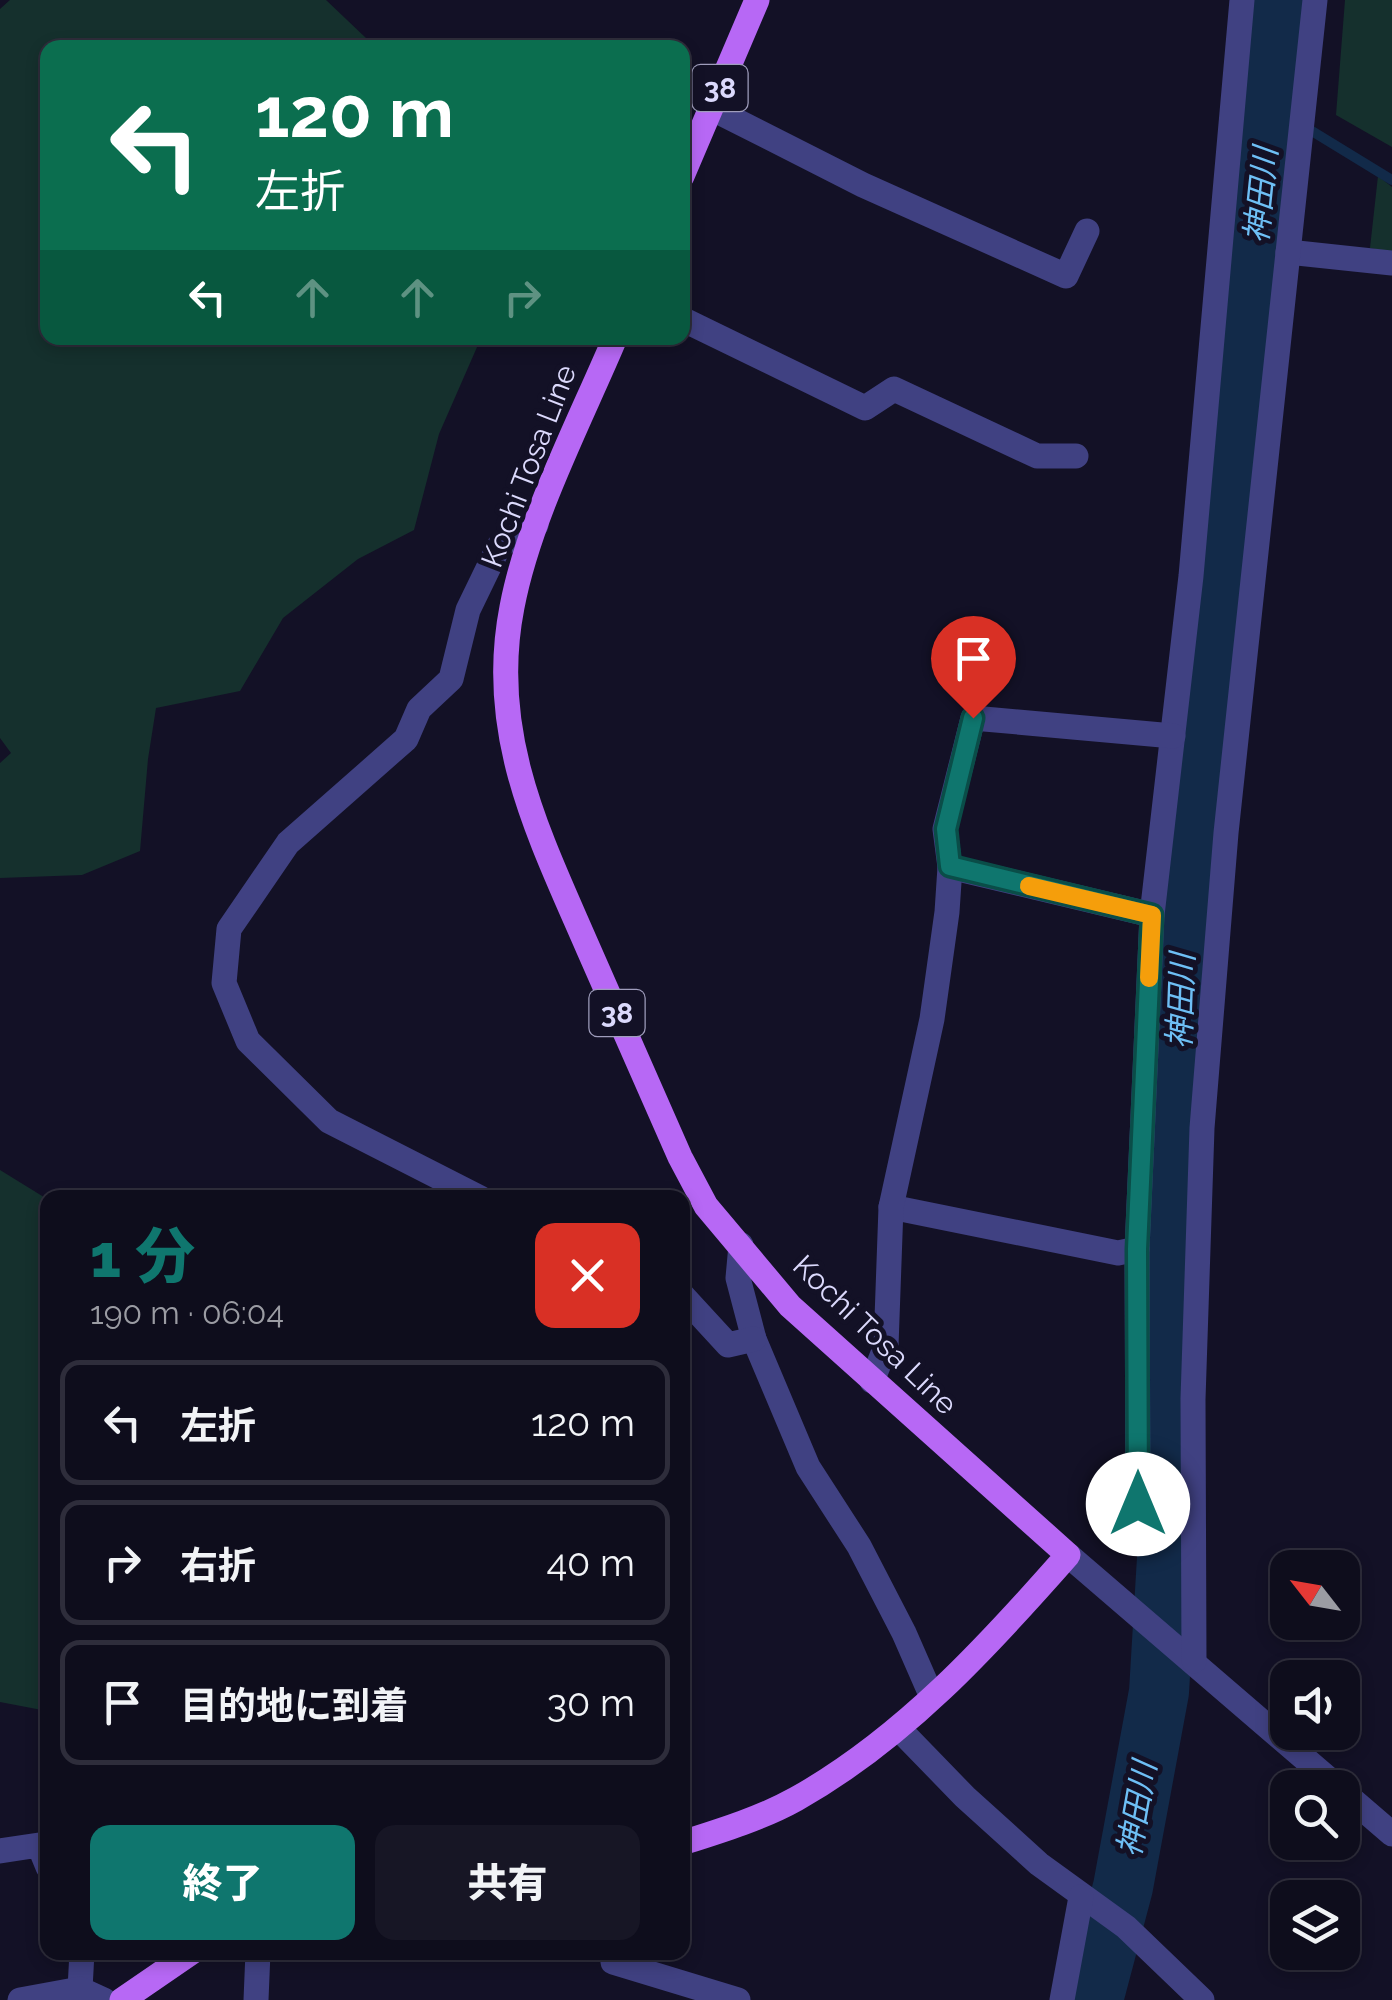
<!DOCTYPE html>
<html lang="ja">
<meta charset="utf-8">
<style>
body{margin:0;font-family:Raleway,"Noto Sans JP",sans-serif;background:#171625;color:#f1f3f6;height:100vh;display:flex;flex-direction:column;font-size:38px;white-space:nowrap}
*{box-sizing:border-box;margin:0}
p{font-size:32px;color:#9b9ca3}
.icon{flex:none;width:55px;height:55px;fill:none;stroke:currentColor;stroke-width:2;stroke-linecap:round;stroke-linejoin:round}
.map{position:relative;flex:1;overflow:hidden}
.details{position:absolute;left:40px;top:1190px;width:650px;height:770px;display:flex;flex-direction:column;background:#0e0d1c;border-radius:20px;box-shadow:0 5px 15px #0003,0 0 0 2px #2e2d3b}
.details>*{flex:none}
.guide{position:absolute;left:40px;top:40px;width:650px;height:305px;border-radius:20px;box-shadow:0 5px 15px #0003,0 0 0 2px #2e2d3b;background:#0b6e4f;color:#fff;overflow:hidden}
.needle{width:65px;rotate:301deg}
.fabs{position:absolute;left:1270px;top:1550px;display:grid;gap:20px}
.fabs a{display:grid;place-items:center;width:90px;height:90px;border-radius:20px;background:#0e0d1c;box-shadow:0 5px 15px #0003,0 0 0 2px #2e2d3b;font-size:50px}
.pin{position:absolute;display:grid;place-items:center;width:85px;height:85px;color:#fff;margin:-102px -42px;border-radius:50% 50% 50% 0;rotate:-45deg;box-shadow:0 0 10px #0007}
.pin .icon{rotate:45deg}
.me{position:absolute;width:110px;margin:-55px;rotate:0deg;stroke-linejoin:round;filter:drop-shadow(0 0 8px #0008)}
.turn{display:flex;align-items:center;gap:35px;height:210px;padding:0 50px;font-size:45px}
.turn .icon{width:130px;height:130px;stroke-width:2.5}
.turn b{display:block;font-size:70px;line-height:85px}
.lanes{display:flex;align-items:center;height:95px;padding:0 50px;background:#0003;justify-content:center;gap:50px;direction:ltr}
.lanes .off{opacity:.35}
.round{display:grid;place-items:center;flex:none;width:105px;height:105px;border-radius:20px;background:#171625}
.head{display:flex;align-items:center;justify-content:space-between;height:170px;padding:0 50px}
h1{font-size:60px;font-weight:800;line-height:75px;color:#0f766e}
.cta{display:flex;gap:20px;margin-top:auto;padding:20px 50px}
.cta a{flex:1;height:115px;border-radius:20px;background:#0f766e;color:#fff;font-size:40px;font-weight:800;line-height:115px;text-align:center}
.cta a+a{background:#171625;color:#f1f3f6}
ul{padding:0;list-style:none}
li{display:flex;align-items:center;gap:30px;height:125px;margin:0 20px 15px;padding:0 30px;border:5px solid #2e2d3b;border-radius:20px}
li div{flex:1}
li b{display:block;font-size:38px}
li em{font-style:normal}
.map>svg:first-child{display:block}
</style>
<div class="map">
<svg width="1392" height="2000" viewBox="0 0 1392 2000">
<rect width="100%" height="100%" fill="#131126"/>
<g fill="#15302d">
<path d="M10,0H326L367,39L405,47L48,48V338H481L439,434L414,530L358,559L283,618L240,691L156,708L148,759L140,851L82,875L0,878V763L11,753L0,738V9Z"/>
<path d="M1345,0H1392V147L1336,115Z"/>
<path d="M1378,176L1392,187V252L1370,248Z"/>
<path d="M0,1170L47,1199V1711L0,1702Z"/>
</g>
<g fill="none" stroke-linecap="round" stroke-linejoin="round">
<path stroke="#122a49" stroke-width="10" d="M1271,106L1392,180"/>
<path stroke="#122a49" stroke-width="60" d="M1093,2000L1123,1887L1159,1692L1167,1558L1169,1274L1183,942L1281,0"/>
<g stroke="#404182" stroke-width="25">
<path d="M711,108L863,185L1066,276L1087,231"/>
<path d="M1288,252L1392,263"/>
<path d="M682,319L865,408L894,389L1037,456H1076"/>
<path d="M950,867L1152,915L1137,1249L1138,1504"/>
<path d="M1152,915L1191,576L1242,0"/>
<path d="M480,1198L329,1121L248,1041L224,983L229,929L288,843L406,739L419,709L451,679L468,610L499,546L536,525"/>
<path d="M891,1207L1118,1253L1137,1249"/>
<path d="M741,1245L738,1278L754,1339L808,1467L859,1546L904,1633L932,1697"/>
<path d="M682,1295L728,1345L754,1339"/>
<path d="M872,1381L886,1346L891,1207L932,1019L947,912L950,867L945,829L973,718L1173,736"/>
<path d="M1068,1555L1339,1788"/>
<path d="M1194,1661L1193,1399L1202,1128L1226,833L1315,0"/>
<path d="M899,1729L965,1797L1039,1864L1126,1927L1202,2000"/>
<path d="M1342,1791L1392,1834"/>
<path d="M0,1851L39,1845L48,1867"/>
<path d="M612,1952L613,1962L738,2000"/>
<path d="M80,1989L82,1952"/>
<path d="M20,2000L80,1989L104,2000"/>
<path d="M256,2000L258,1952"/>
<path d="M1062,2000L1081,1897"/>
</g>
<g stroke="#b768f5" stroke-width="25">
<path d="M682,176L757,0"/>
<path d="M615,338C580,421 529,518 512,607C487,734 539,835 588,948C619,1018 649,1087 680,1157L706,1206L790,1306L1068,1555C988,1646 903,1739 796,1799C762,1818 720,1831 682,1843"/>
<path d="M122,2000L192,1952"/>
</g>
</g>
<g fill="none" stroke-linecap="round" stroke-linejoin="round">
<defs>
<path id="route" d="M973,718L946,829L950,866L1152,915L1137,1249L1138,1504"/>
</defs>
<use href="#route" stroke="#0a4d48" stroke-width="25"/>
<use href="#route" stroke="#0f766e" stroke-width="18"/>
<path stroke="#f59e0b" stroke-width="18" d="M1029,886L1152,915L1149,978"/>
</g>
<g text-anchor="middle" stroke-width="10" stroke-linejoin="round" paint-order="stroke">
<g fill="#131126" stroke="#9f9dbc" stroke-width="2.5">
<rect x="692.5" y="65" width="55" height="46" rx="8"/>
<rect x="589.5" y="990" width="55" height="46" rx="8"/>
</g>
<g font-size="28" font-weight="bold" fill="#dbd9fc">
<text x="720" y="98">38</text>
<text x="617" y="1023">38</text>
</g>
<g font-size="30" fill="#dbd9fc" stroke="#131126">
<text transform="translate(529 466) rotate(-69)" y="10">Kochi Tosa Line</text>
<text transform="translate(875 1335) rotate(44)" y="10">Kochi Tosa Line</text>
</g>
<g font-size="32" font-style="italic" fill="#6ebff5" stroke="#131126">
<text transform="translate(1261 195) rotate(-84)" y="11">神田川</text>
<text transform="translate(1181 1001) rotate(-88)" y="11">神田川</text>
<text transform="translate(1137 1809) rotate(-80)" y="11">神田川</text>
</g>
</g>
</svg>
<div class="fabs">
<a><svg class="needle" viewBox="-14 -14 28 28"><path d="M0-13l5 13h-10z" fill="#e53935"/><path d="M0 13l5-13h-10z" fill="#9b9ca3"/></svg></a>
<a><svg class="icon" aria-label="sound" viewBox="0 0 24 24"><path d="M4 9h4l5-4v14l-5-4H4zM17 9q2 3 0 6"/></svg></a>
<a><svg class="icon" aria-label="search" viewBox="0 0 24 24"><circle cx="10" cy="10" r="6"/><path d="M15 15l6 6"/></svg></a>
<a><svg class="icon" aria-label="layers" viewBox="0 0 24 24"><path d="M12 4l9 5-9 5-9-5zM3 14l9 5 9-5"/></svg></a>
</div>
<div class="pin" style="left:973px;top:718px;background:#d93025"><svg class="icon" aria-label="arrive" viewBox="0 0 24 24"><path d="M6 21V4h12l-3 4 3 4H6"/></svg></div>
<svg class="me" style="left:1138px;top:1504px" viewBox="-20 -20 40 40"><circle r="19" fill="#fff"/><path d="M0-13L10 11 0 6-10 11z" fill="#0f766e"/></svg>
<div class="guide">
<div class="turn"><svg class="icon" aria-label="left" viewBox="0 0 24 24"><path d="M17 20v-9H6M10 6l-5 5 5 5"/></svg><div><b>120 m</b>左折</div></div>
<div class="lanes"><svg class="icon" aria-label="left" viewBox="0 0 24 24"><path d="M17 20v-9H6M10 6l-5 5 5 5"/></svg><svg class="icon off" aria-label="ahead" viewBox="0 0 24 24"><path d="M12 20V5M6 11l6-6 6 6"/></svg><svg class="icon off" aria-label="ahead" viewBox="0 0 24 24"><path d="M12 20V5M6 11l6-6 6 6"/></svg><svg class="icon off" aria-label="right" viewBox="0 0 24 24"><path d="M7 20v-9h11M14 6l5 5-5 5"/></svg></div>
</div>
<section class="details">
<div class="head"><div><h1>1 分</h1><p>190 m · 06:04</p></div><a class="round" style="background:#d93025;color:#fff"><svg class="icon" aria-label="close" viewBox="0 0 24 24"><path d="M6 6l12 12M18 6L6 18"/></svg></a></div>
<ul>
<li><svg class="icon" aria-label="left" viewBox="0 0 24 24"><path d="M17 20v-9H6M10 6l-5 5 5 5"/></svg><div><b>左折</b></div><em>120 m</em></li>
<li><svg class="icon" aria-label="right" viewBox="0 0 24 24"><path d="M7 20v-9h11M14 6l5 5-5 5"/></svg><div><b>右折</b></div><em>40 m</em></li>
<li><svg class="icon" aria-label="arrive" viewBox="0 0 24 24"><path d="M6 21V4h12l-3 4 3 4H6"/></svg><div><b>目的地に到着</b></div><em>30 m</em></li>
</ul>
<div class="cta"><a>終了</a><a>共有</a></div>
</section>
</div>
